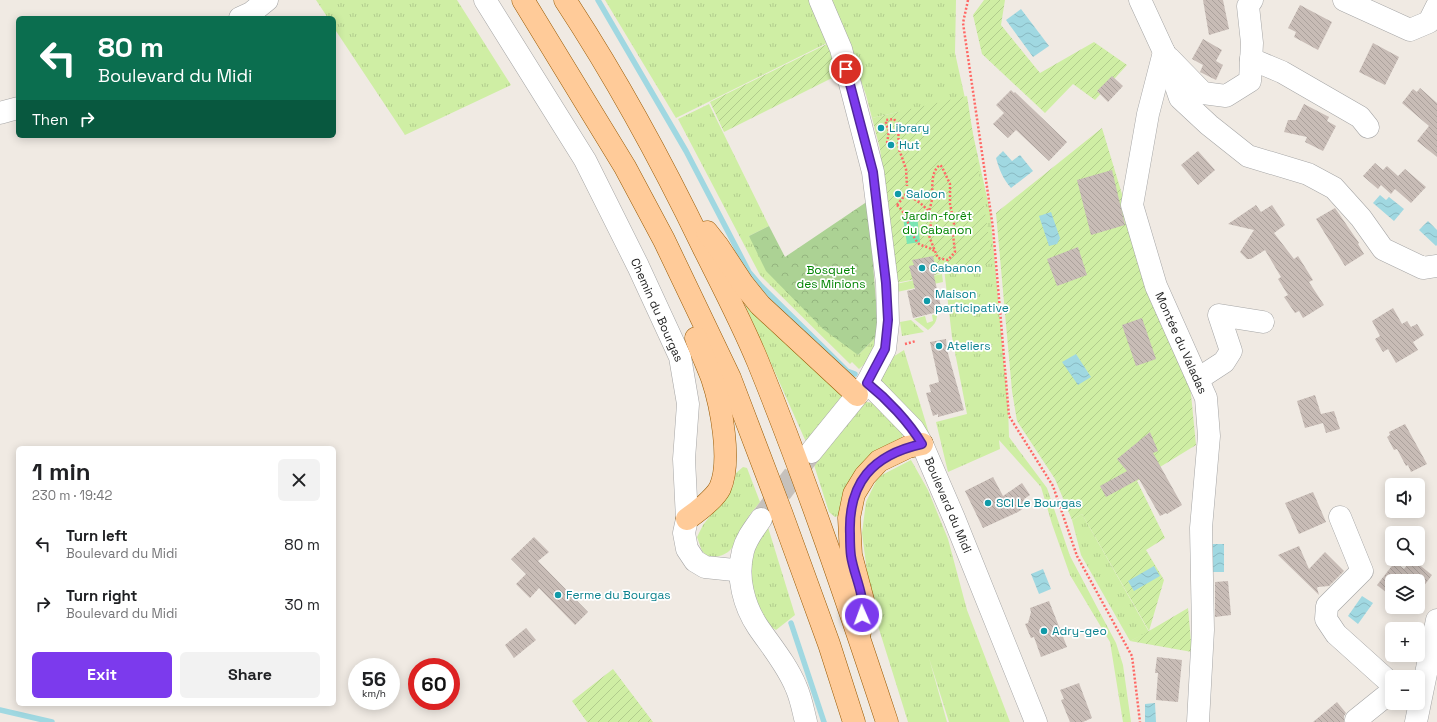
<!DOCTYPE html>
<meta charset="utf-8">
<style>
body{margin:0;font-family:"Space Grotesk",sans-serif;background:#f2f2f2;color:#202124;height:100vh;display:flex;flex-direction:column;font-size:15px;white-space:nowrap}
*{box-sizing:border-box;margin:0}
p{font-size:13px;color:#757577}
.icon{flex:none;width:22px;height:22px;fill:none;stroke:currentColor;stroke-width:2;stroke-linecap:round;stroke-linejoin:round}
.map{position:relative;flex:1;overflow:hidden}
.side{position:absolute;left:16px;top:446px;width:320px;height:260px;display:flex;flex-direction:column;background:#fff;border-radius:6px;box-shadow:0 2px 10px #0003}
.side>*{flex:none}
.hud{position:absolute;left:16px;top:16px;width:320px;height:122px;border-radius:6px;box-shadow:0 2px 10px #0003;background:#0b6e4f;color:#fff;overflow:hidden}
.controls{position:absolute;left:1385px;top:478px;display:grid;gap:8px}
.controls a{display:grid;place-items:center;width:40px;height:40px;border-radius:6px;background:#fff;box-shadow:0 2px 10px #0003;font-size:20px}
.speed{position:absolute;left:348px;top:658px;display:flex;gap:8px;font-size:20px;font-weight:700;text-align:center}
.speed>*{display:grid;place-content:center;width:52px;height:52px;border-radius:50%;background:#fff;box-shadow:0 2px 10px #0003;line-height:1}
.speed small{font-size:10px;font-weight:400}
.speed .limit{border:6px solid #d22;background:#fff;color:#111}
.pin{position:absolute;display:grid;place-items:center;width:34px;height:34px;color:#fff;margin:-17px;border:2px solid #fff;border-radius:50%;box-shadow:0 1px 4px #0007}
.me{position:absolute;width:44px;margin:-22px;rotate:358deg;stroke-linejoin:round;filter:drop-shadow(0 0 3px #0008)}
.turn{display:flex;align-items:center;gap:14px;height:84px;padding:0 16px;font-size:18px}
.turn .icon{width:52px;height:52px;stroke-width:2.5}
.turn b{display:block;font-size:28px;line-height:34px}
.then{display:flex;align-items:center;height:38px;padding:0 16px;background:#0003;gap:8px;font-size:15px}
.round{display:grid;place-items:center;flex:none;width:42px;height:42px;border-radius:6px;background:#f2f2f2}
.overview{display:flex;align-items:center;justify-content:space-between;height:68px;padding:0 16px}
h1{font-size:24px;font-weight:600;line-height:30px}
.button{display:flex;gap:8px;margin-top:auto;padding:8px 16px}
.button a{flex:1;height:46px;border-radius:6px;background:#7c3aed;color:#fff;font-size:16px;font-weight:600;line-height:46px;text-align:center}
.button a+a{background:#f2f2f2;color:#202124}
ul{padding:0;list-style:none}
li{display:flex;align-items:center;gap:12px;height:60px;padding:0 16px}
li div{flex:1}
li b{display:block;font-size:15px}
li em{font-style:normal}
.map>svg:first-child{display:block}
</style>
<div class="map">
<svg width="1437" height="722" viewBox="0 0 1437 722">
<defs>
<pattern id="grass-tufts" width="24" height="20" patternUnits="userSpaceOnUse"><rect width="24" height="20" fill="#cfeea4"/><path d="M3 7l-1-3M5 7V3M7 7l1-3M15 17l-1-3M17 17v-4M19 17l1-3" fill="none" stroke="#b1cc8d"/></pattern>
<pattern id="forest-crowns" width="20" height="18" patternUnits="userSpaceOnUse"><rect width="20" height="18" fill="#acd294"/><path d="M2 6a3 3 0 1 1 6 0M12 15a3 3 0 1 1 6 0" fill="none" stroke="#94b47f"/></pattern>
<pattern id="garden-furrows" width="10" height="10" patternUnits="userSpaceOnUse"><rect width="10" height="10" fill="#cfeea4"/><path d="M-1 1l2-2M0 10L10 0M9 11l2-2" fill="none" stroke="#b1cc8d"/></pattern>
<pattern id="water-waves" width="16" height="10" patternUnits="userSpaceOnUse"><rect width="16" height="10" fill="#a0d8e1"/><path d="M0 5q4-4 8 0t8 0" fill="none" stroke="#89b9c1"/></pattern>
<pattern id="building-back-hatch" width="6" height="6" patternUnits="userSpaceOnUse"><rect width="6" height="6" fill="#c8bcb6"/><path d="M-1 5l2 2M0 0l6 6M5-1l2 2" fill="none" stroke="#aba19c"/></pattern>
</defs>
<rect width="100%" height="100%" fill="#f0eae3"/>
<g fill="url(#grass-tufts)">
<path d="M316,0H457L511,85L405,135L334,28V18H328Z"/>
<path d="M605,0H813L831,41L676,118Z"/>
<path d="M832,0H956L955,53L990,211L1008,406L1009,437L1047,488L1070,556L1116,643L1123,665L1131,722H1123L1110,642L1070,575L1052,524L1041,487L999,440L1000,449L948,472L936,422L967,414L952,337L931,157L898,112L872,118L866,95Z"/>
<path d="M709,104L769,226L749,236L858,355L877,336C876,352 871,359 859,369L852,362L850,364L760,275L678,119Z"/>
<path d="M942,274L943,282L897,292L896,284Z"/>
<path d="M742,298L841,390L844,398L806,442Z"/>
<path d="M937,314C937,322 934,325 928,330L914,319L925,316L927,323L933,321L932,315Z"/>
<path d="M911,320L924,332L902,336L900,322Z"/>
<path d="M904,350L934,450L886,393L880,378L885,362Z"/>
<path d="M866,402L875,403L897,424L903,434L901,440L843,514L835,517L829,512L814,465Z"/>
<path d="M911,460L928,490L948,539L967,610L1010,722H949L929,658L947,722H908L879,629L869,587L862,533L866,502L878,477Z"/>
<path d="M743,467L747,468L760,502C756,508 750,513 747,519C735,539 736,558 708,557L702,551L697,537L703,525L733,487L736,473Z"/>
<path d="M1082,514L1149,632L1130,641L1081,555L1072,520Z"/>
<path d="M767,524L795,615L776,630L766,624L756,610L748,568L759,531Z"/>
</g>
<path fill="url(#forest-crowns)" d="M868,201L878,327L877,336L858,355L823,329L766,271L749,236L769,226L785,257Z"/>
<g fill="url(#garden-furrows)">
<path d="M984,0H1005L1001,25L1040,73L1094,42L1127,65L1095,100L1073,84L1045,113L982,54L973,15Z"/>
<path d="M827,44L842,73L724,132L710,102Z"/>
<path d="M967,96L993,263L896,283L880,149L872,118Z"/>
<path d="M1102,128L1154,300L1190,384L1196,445L1137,481L1165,538L1146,550L1164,580L1149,631L1188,608L1192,652L1130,641L1149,631L1082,514L1072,520L1055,479L1017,421L1012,391L996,213Z"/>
<path d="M613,669L653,722H587L572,701Z"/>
</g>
<path fill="#7ae5b3" d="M917,215L920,242L907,244L903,217Z"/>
<g fill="url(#water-waves)">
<path d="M1021,9L1049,46L1033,57L1006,20Z"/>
<path d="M1003,151L1012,161L1020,155L1033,171L1011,188C1003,179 999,169 996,158Z"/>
<path d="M1380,195L1386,200L1389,197L1404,209L1394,221L1373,203Z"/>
<path d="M1051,212L1060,238L1057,244L1049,246L1039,216Z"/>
<path d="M1428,221L1437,230V245L1436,246L1419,230Z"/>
<path d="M1076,354L1091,377L1078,385L1062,362Z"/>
<rect x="1212" y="544" width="12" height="28"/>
<path d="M1154,566L1160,576L1134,591L1128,581Z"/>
<path d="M1043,569L1051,589L1039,594L1031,574Z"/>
<path d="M1362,596L1373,603L1358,624L1348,616Z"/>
<path d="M1155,703L1156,722H1145V704Z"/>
</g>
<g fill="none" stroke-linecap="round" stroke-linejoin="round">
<g stroke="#a0d8e1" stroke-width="5.5">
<path d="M598,0L686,151L749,272L761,286L841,365L847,371L855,374"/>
<path d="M791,623L824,722"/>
<path d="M0,710L52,722"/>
</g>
</g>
<g fill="url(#building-back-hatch)">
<path d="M1203,0H1223L1229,29L1209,35Z"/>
<path d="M1300,5L1332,22L1318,50L1294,37L1296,32L1288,28Z"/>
<path d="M1203,39L1222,50L1216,61L1223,65L1216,80L1200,72L1203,65L1192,59Z"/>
<path d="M1373,43L1399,57L1385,85L1359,72Z"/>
<path d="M1112,76L1123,86L1108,102L1097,91Z"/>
<path d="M1420,88L1437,103V157L1417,141L1429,126L1402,103L1413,89L1417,92Z"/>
<path d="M1011,90L1014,93L1015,92L1067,142L1049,161L1016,130L1008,138L993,124L1004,113L996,105Z"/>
<path d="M1304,104L1329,117L1327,121L1336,126L1323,151L1305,142L1307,137L1284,132L1288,120H1296Z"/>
<path d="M1198,151L1215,170L1198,185L1181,165Z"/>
<path d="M1375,163L1383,170L1387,166L1398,176L1405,169L1426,187L1411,203L1395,189L1391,194L1381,185L1378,189L1363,176Z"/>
<path d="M1112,170L1125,225L1091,235L1077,180Z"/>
<path d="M1256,205L1261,212L1272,205L1285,225L1274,233L1294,259L1298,256L1313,280L1309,282L1324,305L1303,318L1299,311L1295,313L1284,297L1288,295L1278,279L1281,277L1265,250L1251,259H1247L1240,252L1254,230L1228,224Z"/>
<path d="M1335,208L1359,243L1358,244L1364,254L1345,266L1316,219Z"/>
<path d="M1078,247L1087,275L1057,286L1047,259Z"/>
<path d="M933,256L936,270L934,276L942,311L913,318L907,291L915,289L909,266L914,265L912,260Z"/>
<path d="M1393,308L1402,324L1407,321L1411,327L1417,324L1424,335L1413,342L1418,350L1396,363L1388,349L1383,352L1375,339L1380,336L1372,321Z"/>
<path d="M1142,318L1156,359L1136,366L1122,325Z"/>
<path d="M946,339L947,350L964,410L938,417V414L933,416L926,393L931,392L929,385L939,382L930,342Z"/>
<path d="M1315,395L1321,414L1334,411L1340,429L1326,433L1323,423L1305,428L1297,401Z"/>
<path d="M1405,424L1427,464L1411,472L1408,465L1406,466L1397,449L1394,450L1387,437L1390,435L1389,432Z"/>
<path d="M1150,432L1158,451L1153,453L1182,505L1167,514L1166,513L1160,516L1139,479L1106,497L1100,486L1127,471L1117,459Z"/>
<path d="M993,477L1003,496L1022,483L1030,495L1024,499L1028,505L1018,512L983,528L965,491Z"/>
<path d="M1313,492L1326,522L1299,534L1285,503Z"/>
<path d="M534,537L549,552L538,561L588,612L575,625L539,588L530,598L516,584L526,574L511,559Z"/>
<path d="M1299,546L1309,569L1325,552L1344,571L1329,586L1318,587L1317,588L1319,595L1278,555Z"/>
<path d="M1412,559L1432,575L1418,594V581H1392V597L1377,585L1395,562L1404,569Z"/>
<path d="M1228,581L1231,615L1215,617V582Z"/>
<path d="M1049,601L1067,647L1041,657L1034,637L1031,638L1025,624L1028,623L1031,612L1030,608Z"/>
<path d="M526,628L536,640L514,658L505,645Z"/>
<path d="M1157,657L1182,660L1178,702L1156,700L1158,673H1155Z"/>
<path d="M1079,683L1092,718L1083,722H1070L1061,700L1064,699L1060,690Z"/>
<path d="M1337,702L1346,713L1344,716V722H1313Z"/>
</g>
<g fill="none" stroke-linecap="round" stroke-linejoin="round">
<path stroke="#c6c1bc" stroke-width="22" stroke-dasharray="22 11" stroke-linecap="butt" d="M761,519L809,455"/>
<defs>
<g id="minor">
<path d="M485,0L585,160L638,266L680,357L688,404L684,459L687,519L684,533L687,549L695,561L705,567L734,570L740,569"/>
<path d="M1140,0L1164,52L1180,98L1209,125L1248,156L1308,174L1334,188L1361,218L1383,249L1423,268L1437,266"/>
<path d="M1344,0L1410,30L1429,22L1437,6"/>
<path d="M240,18L251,13L267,0"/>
<path d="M1164,52L1148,114L1132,205L1156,286L1206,398L1209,436L1201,528L1203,630L1198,722"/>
<path d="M1169,58L1203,93L1226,96L1250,81L1252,43L1248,6L1252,0"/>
<path d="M1251,59L1282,72L1360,117L1368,127"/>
<path d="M0,113L18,108"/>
<path d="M1198,379L1224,362L1231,351L1219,315L1263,322"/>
<path d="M867,383L875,390L913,429L922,444L954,518L1036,722"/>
<path d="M811,452L867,383L885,349L888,323L887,283L873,172L841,49L820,0"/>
<path d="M1340,517L1362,571L1327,606L1326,619L1336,634L1386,679L1392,683"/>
<path d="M761,519C754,529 746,539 743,551C736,577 744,606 758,627C771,646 787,665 796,687C801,698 803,710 806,722"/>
<path d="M1356,720L1392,691"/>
<path d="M1416,722L1437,620"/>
</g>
<g id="major">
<path d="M523,0L625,167L664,240L730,378L781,512L829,644L854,722"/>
<path d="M565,0C617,79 662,162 703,247C722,285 742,323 758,362C806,480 847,601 887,722"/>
<path d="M707,232L718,246L743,284L760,305L857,395"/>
<path d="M687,519C697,512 715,498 720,488C732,461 721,405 712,378C707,365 701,352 696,338"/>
<path d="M860,632L864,604L851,555L849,518L854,494L865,476L879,461L908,447L922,444"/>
</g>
</defs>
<use href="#minor" stroke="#a5a5a5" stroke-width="23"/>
<use href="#major" stroke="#985900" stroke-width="23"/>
<g stroke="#ff6865" stroke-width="2.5" stroke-dasharray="2 2" stroke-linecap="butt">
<path d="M968,0L963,23L993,228L1009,416L1053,486L1077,556L1132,656L1140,722"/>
<path d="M887,143L889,131L886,124V120L894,119L898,125L899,149L906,169L907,186"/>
<path d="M897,205L906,194C917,201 932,208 931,223C931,227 928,231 929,235C930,239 936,254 938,258L948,260L955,252L953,234L954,223L950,204V184L942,167L940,165C930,172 933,188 932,198C932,202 930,207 929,211"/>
<path d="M897,205C909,215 908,231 918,243C922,247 929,246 934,251"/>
<path d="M905,344L916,341"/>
</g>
<use href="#minor" stroke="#fff" stroke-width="22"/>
<use href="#major" stroke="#ffcb99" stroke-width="22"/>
</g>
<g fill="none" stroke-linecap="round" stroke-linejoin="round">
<defs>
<path id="route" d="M846,69L873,172L886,283L888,320L885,349L867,383C887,399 909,422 922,444C872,455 848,483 850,534C850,541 850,549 851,556C854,576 865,594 862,615"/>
</defs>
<use href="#route" stroke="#51269a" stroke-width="10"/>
<use href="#route" stroke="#7c3aed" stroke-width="7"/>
</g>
<g fill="#0f9aa8" stroke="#fff" stroke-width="1.5">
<circle cx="881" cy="128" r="4"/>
<circle cx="891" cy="145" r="4"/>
<circle cx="898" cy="194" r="4"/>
<circle cx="922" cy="268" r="4"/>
<circle cx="927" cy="301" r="4"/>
<circle cx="939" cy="346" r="4"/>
<circle cx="988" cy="503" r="4"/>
<circle cx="558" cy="595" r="4"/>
<circle cx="1044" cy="631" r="4"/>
</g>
<g text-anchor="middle" stroke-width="3.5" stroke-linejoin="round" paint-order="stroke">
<g font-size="12" fill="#0d838f" stroke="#fff" text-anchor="start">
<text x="889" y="132">Library</text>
<text x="899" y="149">Hut</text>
<text x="906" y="198">Saloon</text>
<text x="930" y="272">Cabanon</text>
<text x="935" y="298">Maison<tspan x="935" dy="14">participative</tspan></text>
<text x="947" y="350">Ateliers</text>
<text x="996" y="507">SCI Le Bourgas</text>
<text x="566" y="599">Ferme du Bourgas</text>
<text x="1052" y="635">Adry-geo</text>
</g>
<g font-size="12" fill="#038503" stroke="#fff">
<text x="937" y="220">Jardin-forêt<tspan x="937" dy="14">du Cabanon</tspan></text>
<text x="831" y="274">Bosquet<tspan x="831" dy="14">des Minions</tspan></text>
</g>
<g font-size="12" fill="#1e1e1e" stroke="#fff">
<text transform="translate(657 310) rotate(66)" y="4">Chemin du Bourgas</text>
<text transform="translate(1181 343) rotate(66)" y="4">Montée du Valadas</text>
<text transform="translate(948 505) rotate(67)" y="4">Boulevard du Midi</text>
</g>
</g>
</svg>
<div class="controls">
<a><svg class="icon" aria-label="sound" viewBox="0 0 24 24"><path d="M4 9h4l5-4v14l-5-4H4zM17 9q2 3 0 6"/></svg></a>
<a><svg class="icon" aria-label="search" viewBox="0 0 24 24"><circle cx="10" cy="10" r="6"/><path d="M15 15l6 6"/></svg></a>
<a><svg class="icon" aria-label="layers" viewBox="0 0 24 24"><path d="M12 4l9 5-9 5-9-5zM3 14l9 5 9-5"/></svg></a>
<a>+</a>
<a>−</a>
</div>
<div class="speed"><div>56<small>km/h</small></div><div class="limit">60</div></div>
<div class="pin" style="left:846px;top:69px;background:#d93025"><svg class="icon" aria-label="arrive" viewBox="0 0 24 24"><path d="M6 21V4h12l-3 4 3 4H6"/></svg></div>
<svg class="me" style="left:862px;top:615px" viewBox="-20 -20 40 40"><circle r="17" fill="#7c3aed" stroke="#fff" stroke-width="3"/><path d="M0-11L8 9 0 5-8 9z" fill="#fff"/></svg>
<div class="hud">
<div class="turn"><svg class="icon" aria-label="left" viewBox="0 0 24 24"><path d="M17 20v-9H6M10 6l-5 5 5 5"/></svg><div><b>80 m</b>Boulevard du Midi</div></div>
<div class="then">Then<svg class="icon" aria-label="right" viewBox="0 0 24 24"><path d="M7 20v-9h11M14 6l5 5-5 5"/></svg></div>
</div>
<section class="side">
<div class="overview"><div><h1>1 min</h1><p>230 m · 19:42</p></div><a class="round"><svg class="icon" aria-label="close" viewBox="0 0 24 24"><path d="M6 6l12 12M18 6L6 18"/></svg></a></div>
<ul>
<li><svg class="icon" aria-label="left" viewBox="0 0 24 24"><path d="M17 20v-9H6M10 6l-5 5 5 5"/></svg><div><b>Turn left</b><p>Boulevard du Midi</p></div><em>80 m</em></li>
<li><svg class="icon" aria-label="right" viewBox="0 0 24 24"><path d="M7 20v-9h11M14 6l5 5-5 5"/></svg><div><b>Turn right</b><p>Boulevard du Midi</p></div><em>30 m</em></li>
</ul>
<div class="button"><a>Exit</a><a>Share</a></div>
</section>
</div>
